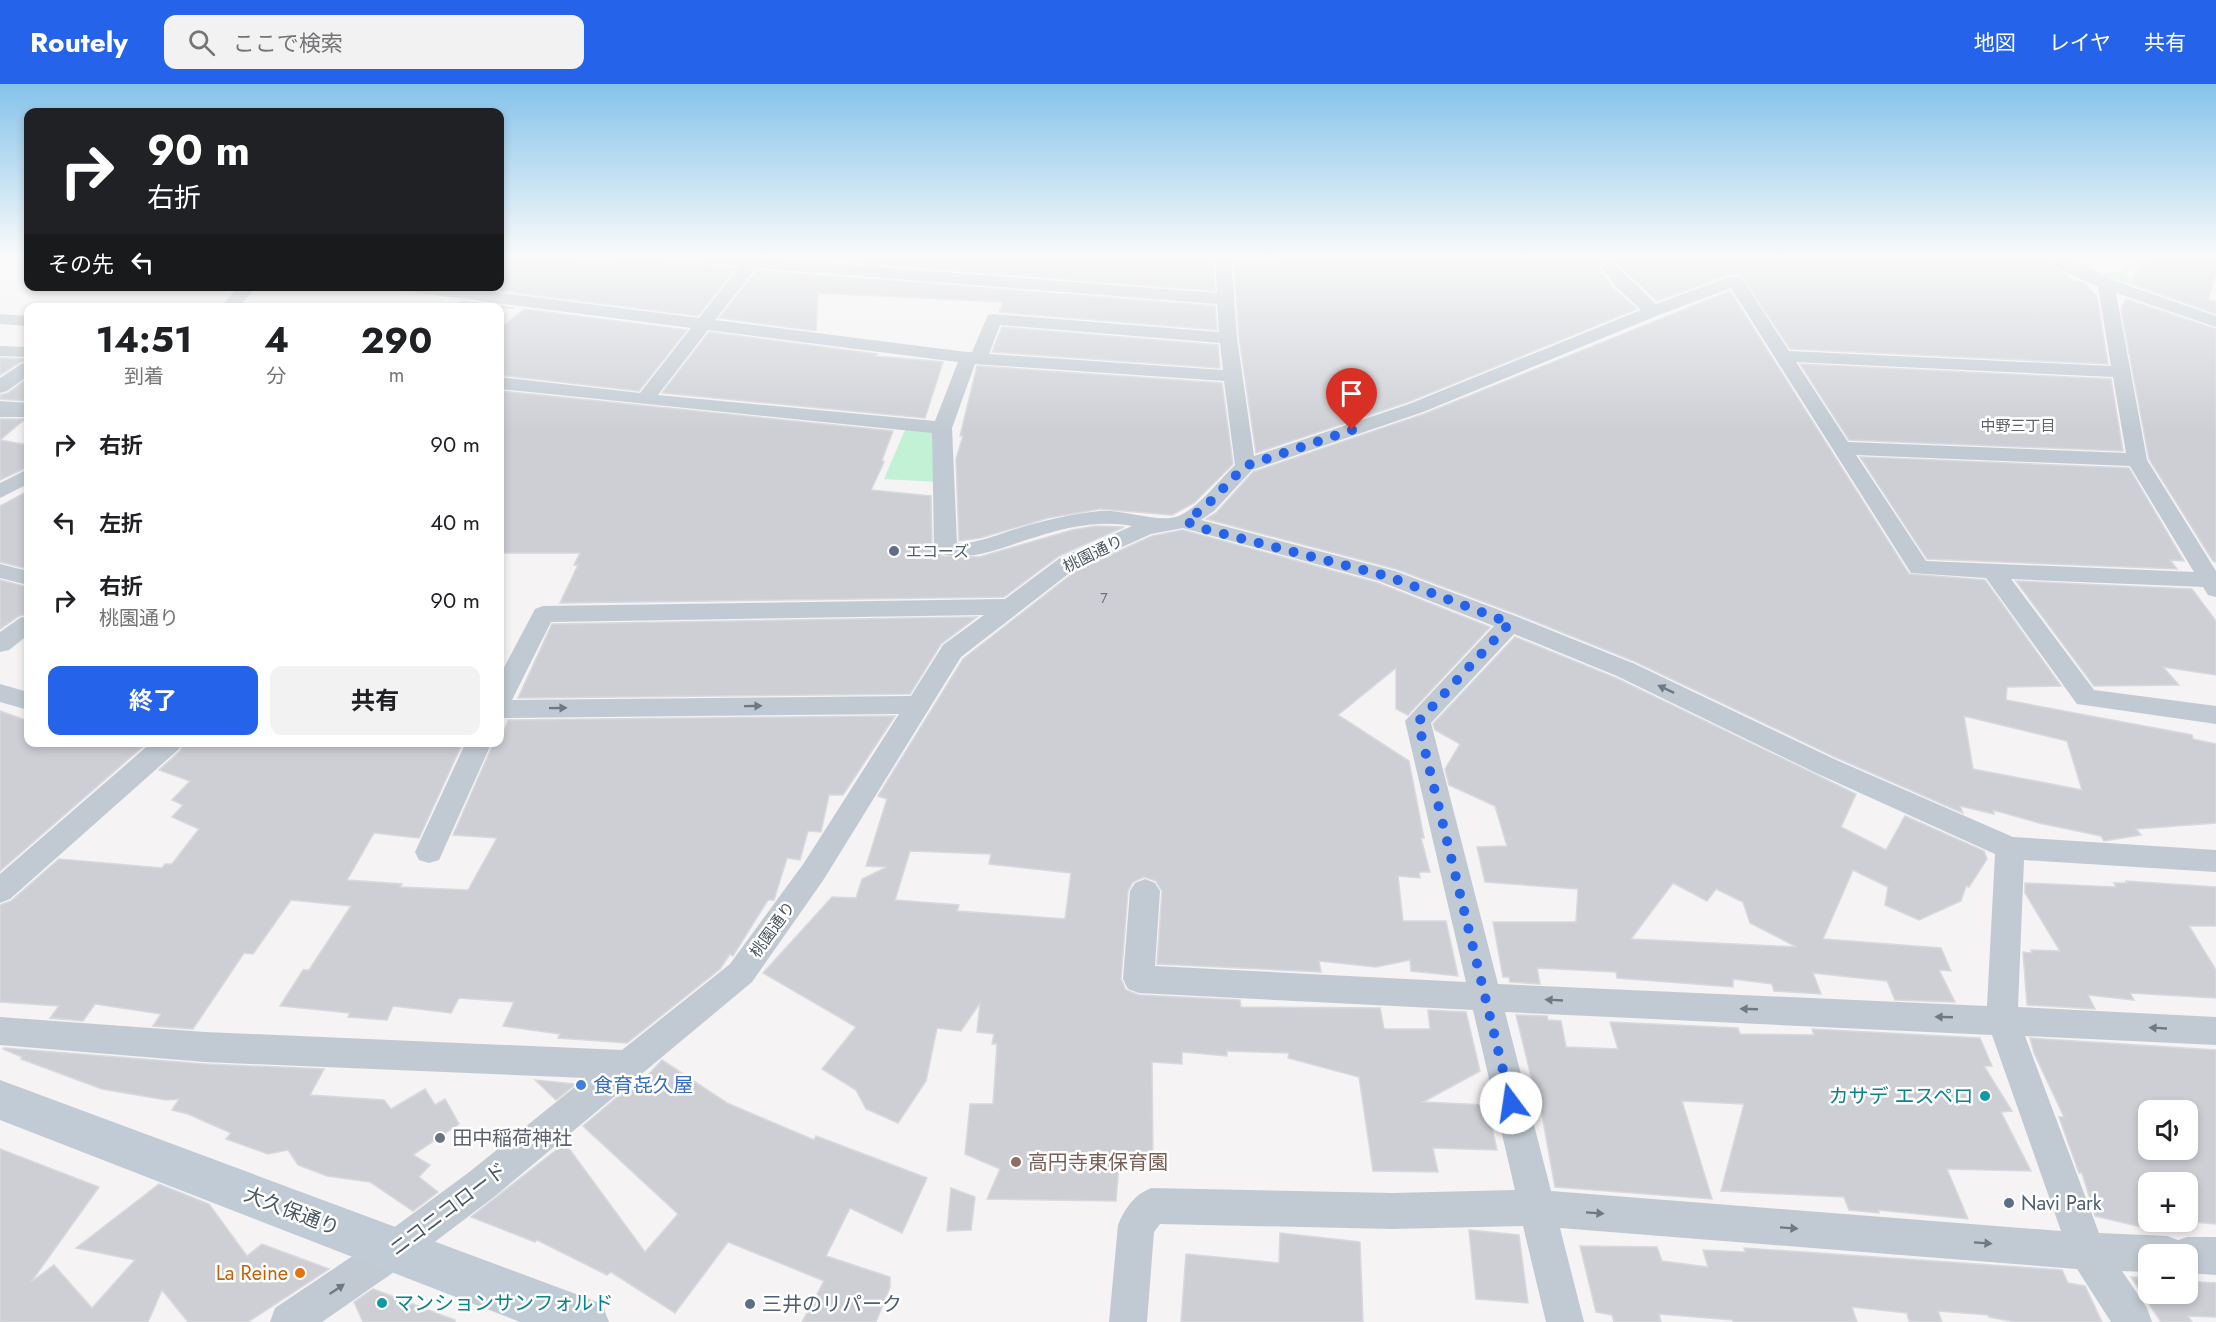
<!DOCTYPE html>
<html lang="ja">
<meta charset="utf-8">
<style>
body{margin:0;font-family:Jost,"Noto Sans JP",sans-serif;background:#f2f2f2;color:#202124;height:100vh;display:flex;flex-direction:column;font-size:22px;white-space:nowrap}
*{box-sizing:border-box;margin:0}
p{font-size:20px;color:#757577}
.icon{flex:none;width:33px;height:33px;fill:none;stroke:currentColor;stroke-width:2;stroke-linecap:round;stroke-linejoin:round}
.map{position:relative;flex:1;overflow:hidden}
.side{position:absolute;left:24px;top:219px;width:480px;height:444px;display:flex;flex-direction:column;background:#fff;border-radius:12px;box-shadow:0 3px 9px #0003}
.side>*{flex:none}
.banner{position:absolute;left:24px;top:24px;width:480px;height:183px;border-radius:12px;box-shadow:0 3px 9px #0003;background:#202124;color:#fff;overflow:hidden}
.controls{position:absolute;left:2138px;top:1016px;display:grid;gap:12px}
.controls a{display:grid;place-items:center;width:60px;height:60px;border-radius:12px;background:#fff;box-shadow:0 3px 9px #0003;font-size:30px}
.pin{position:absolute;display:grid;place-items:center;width:51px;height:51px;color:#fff;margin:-62px -26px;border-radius:50% 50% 50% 0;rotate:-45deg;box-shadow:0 0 6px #0007}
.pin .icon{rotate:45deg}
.me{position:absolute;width:66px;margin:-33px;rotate:346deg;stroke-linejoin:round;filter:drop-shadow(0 0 4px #0008)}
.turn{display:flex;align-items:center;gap:21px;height:126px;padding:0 24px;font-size:27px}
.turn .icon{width:78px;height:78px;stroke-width:2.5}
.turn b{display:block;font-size:42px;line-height:51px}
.then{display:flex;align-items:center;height:57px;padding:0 24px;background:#0003;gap:12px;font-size:22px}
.eta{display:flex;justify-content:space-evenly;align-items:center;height:102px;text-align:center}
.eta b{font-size:36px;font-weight:700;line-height:42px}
.action{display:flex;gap:12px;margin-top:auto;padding:12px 24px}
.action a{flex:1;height:69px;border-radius:12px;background:#2563eb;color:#fff;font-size:24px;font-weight:700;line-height:69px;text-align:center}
.action a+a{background:#f2f2f2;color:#202124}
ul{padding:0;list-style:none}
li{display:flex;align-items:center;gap:18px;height:78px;padding:0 24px}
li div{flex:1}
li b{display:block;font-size:22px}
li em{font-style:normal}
header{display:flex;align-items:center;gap:36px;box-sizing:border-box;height:84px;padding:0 30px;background:#2563eb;color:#fff}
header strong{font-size:28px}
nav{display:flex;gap:33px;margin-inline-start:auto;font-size:21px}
.search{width:420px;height:54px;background:#f2f2f2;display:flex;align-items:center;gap:15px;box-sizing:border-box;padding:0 21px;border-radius:12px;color:#757577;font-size:22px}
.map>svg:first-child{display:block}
</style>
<header>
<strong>Routely</strong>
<div class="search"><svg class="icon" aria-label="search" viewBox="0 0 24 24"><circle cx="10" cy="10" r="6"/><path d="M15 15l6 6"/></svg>ここで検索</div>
<nav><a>地図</a><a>レイヤ</a><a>共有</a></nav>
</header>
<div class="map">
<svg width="2216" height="1238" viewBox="0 0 2216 1238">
<rect width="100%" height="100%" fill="#f5f3f3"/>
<g fill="#c3f1d5">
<path d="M2125,173L2153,175L2152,178L2139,175L2134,186L2128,187L2125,192L2136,196L2143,205L2089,187L2076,180H2096L2092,182C2100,191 2115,191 2125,184L2126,182L2122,179H2132Z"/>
<path d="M905,346L932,348L938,398L884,395Z"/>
</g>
<g fill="#cdcfd5" stroke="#d7d9de" stroke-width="1.5" fill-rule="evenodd">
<path d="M500,172H549L610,179L615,172H658L668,179L736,184L698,232L479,204L500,202Z"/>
<path d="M763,172H1201L1200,175H1213L1215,207Z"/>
<path d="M1278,172H2042L2070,195L2084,199L2097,212L2108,280L1790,265L1741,191H1728L1657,217L1620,182L1608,176L1600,181L1599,184L1613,204L1637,225L1408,318L1256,369L1239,254L1234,176L1278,177Z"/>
<path d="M2155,172H2216V189L2208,216L2216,218V230L2131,200L2141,175L2153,178Z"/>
<path d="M757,186L1215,222L1217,246L999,228L1003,218L818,209L816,247L719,234Z"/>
<path d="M1730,207L1909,490L1985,496L2061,602L2007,603L2006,616L2192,651L2193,655L2216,660V739L2136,745L2141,751L2104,757L2101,752L2039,739L1993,726L1994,730L1960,722L1963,729L1835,673L1636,578L1519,531L1396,485L1206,435L1216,429L1253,388L1424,330ZM1964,632L2067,657L2082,706L1973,685Z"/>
<path d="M2126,215L2216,245V478L2213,477L2149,375L2121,226Z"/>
<path d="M462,217L514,224H453Z"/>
<path d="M524,225L687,246L639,307L500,291V245Z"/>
<path d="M1002,243L1218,261L1220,284L992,268Z"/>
<path d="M709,248L877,270L875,272L943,278L925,334L662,309Z"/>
<path d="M0,274L28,275V276L20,278L0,291Z"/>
<path d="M1800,280L2111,295L2123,367L1849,356Z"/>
<path d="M977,282L1222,299L1233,380L1194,419L1172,431L1100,425L1048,434L980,454L959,457L956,375L963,352H960Z"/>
<path d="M28,294V317L0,315V311L8,309Z"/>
<path d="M500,307L893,347L882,376L884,378L871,406L931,412L932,460L942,472L979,473L1072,446L1096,442L1124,443L1059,472L1004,513L560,519L578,481H574L580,469H500Z"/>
<path d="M0,335H25L0,356Z"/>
<path d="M0,356L28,361V383L0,396Z"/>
<path d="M1860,373L2129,384L2184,477L2170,476L2177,485L1927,475Z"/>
<path d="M28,407V485L0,478V422Z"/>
<path d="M1183,446L1378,499L1490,543L1408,631L1396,625V584L1338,631L1409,677L1424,754H1421L1430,788H1419L1420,794L1398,792L1403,837H1446L1458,892L1411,887L1410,876L1376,883L1319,877L1321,888L1157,880L1162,807L1156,797L1144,793L1133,798L1128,807L1121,895L1126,906L1139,911L1240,916L1241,923L1380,924L1384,945H1430L1428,926L1466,928L1480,987L1423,1018L1487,1021L1497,1066L1433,1064L1438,1088L1373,1087L1359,993L1288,974L1289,969L1227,967V972L1182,968V980L1152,978L1153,1081H1119L1116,1117L987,1115L1000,1085L965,1070L970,1020H993L997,960H992L994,950L977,948L980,919L961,947L937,944L926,997L898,1039L866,1025L856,1006L822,985L856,943L763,889L832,813L856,814L862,795L887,783L866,782L887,715L878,712L963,575L1077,486L1152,452ZM910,767L991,770L989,780L1071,789L1065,835L957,827L959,821L895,816Z"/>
<path d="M0,496L28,503V530L19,532L0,545Z"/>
<path d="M2016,497L2192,505L2216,537V591L2163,583L2179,601L2094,602Z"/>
<path d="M977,533L941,560L910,610L518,614L552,540Z"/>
<path d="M1515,553L1616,594L1856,710L1841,743L1886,766L1905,732L1984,767L1987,775L1969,803L1966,802L1961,817L1919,836L1885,821L1888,803L1853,786L1823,855L1941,864L1951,887L1939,886L1955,918L1895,916L1887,897L1813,889L1821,910L1774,907L1772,900L1733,895V903L1617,894L1616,888L1537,884L1540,900L1510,898L1509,893H1503L1493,838H1576L1578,805L1485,798L1477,763L1507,762L1495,722L1449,701L1445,685L1460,660L1435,646L1433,640ZM1673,799L1707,817L1716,805L1743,818L1750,839L1797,863L1631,855Z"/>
<path d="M0,627L28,637V658H148L0,787Z"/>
<path d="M895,632L843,711H829L821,748L808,747L800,776L787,774L774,816H768L733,872L730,870L720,885L627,959L558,954L560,950L503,942L514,918L459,914L451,929L393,922L387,936L348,933L350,929L280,922L303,886H309L351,822L291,816L253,870L244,869L193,945L153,942L161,930L95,920L83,937L50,934L59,922L0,918V821L11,817L59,775L162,784L165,780H172L199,745L172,733L183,721L172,716L190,697L159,686L180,667L185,658H463L419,754L374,749L347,796L402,800L400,803L468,806L497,754L453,751L494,658H500L508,636Z"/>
<path d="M2126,797L2216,803V842H2189L2216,886V914L2130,909L2134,916L2088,911L2095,925L2027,921L2023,868L2032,869L2031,866L2060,867L2025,809V799L2116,803L2114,799H2127Z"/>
<path d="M1516,931L1547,932L1548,936L1561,937L1566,963L1618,965L1610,938L1738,944L1740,950L1814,951L1812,945L1980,954L1992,982H1984L2012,1027L2001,1028L2031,1087L1947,1085L1968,1135L1878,1126L1879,1129L1849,1126L1844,1113L1721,1107L1744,1020L1682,1017L1712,1115L1555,1103L1538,1009H1535Z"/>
<path d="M2030,954L2216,966V1140L2180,1137H2187V1098H2148V1137H2151L2154,1146L2095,1132L2082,1089H2079L2059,1033H2064L2034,969ZM2148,1026H2187V1065H2148Z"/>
<path d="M4,964L205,980L324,985L310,1011L384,1016L391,1025L425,1005L435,1021L445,1015L459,1040L413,1071L430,1081L419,1093L438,1108L413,1127L370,1098L327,1092L298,1081L288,1066L268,1070L226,1055L231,1049L188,1030L172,1026L179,1015L166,1016L102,1005L21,975L22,973L3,965Z"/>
<path d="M662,976L727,1019L814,1056L816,1052L927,1094L902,1149L850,1124L826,1172L890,1193V1203L876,1238H802L824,1197L728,1158L675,1229L611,1188L607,1191L537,1156L535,1158L471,1133L565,1059L645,1168L678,1130L583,1042L629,1003L636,1004Z"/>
<path d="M535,996L576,1000L556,1016Z"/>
<path d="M0,1065L99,1103L31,1198L54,1181L92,1224L135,1176L76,1164L159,1100L209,1120L247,1172L262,1160L329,1185L248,1238H188L162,1206L148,1238H0Z"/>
<path d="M951,1104L975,1113L971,1146L947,1147Z"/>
<path d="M1469,1146L1519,1151L1528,1219L1476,1215Z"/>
<path d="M1280,1149L1360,1158L1363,1238H1181L1186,1170L1279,1179Z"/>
<path d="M1580,1162L1657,1163L1662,1177L1708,1183L1703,1166L1745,1168L1744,1164L2062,1186L2068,1199L2085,1202L2102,1238H2015L1989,1233L1988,1231L1938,1227L1942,1238H1920L1909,1237L1907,1229L1852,1223L1857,1238H1733V1236L1659,1230L1661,1238H1614L1612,1231L1596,1228Z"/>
<path d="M2131,1193L2148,1194V1209H2187V1197L2216,1199V1233L2188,1232L2192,1238H2161Z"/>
<path d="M373,1205L455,1236V1238H363L354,1218Z"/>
</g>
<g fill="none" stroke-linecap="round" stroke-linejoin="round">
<g fill="#c1cad2" fill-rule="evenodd">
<path d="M660,172H732L1217,209L1215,172H1231L1237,254L1254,372L1409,320L1641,226L1615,202L1601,183L1609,178C1617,180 1647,212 1656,220L1729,193H1741L1789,267L2111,282L2098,203L2063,187L2044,172H2063L2115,197L2216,232V243L2116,209L2147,376L2216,487V513L2208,511L2203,503L2011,495L2094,606L2216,622V640L2077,620L1986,494L1911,489L1731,204L1659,231L1423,328L1252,386L1214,427L1201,436L1395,487L1518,533L1635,580L1834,675L2013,753L2216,766V788L2024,776L2018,923L2216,933V961L2025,952L2099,1149L2167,1152L2178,1156L2187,1153H2216V1191L2187,1189V1170H2148V1188L2122,1187L2147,1224L2152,1238H2111L2077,1185L1560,1144L1584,1238H1546L1523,1142L1392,1145L1160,1140L1154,1148L1147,1238H1109L1118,1141C1125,1124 1134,1111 1151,1104L1392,1109L1515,1106L1473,926L1139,909L1128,905L1123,895L1130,807L1135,799L1145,795L1155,799L1160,807L1155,882L1466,898L1405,637L1494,542L1379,497L1183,444L1151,450L1076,484L961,573L824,795L752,898L494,1113L407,1179L322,1238H270L275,1224L381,1153L468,1089L586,994L205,978L0,961V933L205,948L622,966L730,880L804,779L899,630L500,634V591L535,525L543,522L1005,515L1060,474L1132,442C1100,436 1067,443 1036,453C1005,462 975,478 942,470L934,460L932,349L500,305V293L640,309L691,244L404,207L396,202H448L699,234L740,182L668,177ZM756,184L1217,220L1219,248L994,230L988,231L972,268H967L715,236ZM1000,241L1220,259L1223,286L989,270ZM708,246L958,278L935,337L658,311ZM1796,278L2113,293L2126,369L1848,358ZM975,280L1224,297L1235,381C1218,397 1202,420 1181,431C1161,441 1124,425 1100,427C1072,430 1045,436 1019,444C998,450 979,460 957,459L952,344ZM1856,371L2130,382L2194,488L1926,477ZM984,531L943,561L911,612L512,616L551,538ZM1514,550L1617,592L1816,689L1995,770L1987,922L1498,900L1431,639ZM1505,928L1992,951L2061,1147L1551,1107Z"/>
<path d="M239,202H257L238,224H220Z"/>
<path d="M0,230L28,232V242L0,240Z"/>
<path d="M0,262L28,263V273L0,272Z"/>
<path d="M28,278V292L7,307L0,309V294L21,280Z"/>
<path d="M28,385V400L0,414V399Z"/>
<path d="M0,480L28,487V501L0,494Z"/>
<path d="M28,532V551L9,566L0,568V548L20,534Z"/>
<path d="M0,600L28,608V626L0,618Z"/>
<path d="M152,658H183L179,665L10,815L0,819V790Z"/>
<path d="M466,658H492L439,776L429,779L419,776L415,768Z"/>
</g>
<path fill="#c1cad2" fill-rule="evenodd" d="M0,317L28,319V333H0Z"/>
<path fill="#c1cbd6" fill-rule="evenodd" d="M0,996L584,1213L602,1220L609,1238H520L0,1036Z"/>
</g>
<defs><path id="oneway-solid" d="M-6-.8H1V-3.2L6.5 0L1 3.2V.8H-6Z" transform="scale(1.5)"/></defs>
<g fill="#6e7983">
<use href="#oneway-solid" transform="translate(1666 605) rotate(-155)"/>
<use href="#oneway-solid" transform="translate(753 622) rotate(-1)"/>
<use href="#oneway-solid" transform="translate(558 624) rotate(-1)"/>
<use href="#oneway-solid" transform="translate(1554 916) rotate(-177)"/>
<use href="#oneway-solid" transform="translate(1749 925) rotate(-178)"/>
<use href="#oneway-solid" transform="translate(1944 933) rotate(-178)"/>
<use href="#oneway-solid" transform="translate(2158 944) rotate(-177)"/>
<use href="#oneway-solid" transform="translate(1595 1129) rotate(4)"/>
<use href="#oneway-solid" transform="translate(1789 1144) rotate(4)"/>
<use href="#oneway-solid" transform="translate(1983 1159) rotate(4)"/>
<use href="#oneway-solid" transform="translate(337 1205) rotate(-34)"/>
</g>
<linearGradient id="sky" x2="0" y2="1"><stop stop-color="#85c3ea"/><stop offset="0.5" stop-color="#fafafa"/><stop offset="1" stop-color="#fafafa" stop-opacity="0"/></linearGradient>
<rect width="2216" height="345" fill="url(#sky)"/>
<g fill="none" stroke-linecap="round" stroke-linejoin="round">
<path stroke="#2563eb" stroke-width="10" stroke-dasharray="0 18" d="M1352,346L1245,382L1206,422L1186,437L1197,443L1387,492L1510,539L1418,638L1511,1019"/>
</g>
<g fill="#5c6f8a" stroke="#fff" stroke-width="2">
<circle cx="894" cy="467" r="6"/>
<circle cx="2009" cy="1119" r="6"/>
<circle cx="750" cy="1220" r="6"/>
</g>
<circle fill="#3f7fe0" stroke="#fff" stroke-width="2" cx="581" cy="1001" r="6"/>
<g fill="#0f9aa8" stroke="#fff" stroke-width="2">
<circle cx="1985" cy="1012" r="6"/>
<circle cx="382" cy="1219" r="6"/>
</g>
<circle fill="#6b7280" stroke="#fff" stroke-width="2" cx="440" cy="1054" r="6"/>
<circle fill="#8d6e63" stroke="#fff" stroke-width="2" cx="1016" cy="1078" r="6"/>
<circle fill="#e8710a" stroke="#fff" stroke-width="2" cx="300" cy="1189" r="6"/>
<g text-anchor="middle" stroke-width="5" stroke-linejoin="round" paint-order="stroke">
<g font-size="14" fill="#6b747e">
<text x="1104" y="519">7</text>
</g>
<g font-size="15" fill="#5f6368" stroke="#fff">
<text x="2018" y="347">中野三丁目</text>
</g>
<g font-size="16" fill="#4e5e75" stroke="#fff" text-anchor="start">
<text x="906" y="473">エコーズ</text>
</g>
<g font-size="16" fill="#4a5661" stroke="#fff">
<text transform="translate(1093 469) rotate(-26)" y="6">桃園通り</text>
<text transform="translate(772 845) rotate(-54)" y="6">桃園通り</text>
</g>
<g font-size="20" fill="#366cbe" stroke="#fff" text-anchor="start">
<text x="593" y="1008">食育㐂久屋</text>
</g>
<g font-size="20" fill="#0d838f" stroke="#fff" text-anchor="end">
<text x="1973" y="1019">カサデ エスペロ</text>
<text x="394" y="1226" text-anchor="start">マンションサンフォルド</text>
</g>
<g font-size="20" fill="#5b616d" stroke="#fff" text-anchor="start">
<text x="452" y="1061">田中稲荷神社</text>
</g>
<g font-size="20" fill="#785e54" stroke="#fff" text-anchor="start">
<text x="1028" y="1085">高円寺東保育園</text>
</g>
<g font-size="20" fill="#4e5e75" stroke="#fff" text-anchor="start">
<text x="2021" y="1126">Navi Park</text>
<text x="762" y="1227">三井のリパーク</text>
</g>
<g font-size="20" fill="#4a5661" stroke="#fff">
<text transform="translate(448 1125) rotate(-37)" y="7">ニコニコロード</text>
<text transform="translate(292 1127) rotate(21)" y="7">大久保通り</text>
</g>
<g font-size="20" fill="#c56008" stroke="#fff" text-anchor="end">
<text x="288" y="1196">La Reine</text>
</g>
</g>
</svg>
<div class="controls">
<a><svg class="icon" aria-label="sound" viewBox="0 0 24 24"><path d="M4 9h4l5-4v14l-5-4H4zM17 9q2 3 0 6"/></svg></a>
<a>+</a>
<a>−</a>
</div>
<div class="pin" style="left:1352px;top:346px;background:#d93025"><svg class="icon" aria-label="arrive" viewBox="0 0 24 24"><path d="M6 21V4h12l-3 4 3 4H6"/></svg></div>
<svg class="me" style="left:1511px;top:1019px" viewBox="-20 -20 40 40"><circle r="19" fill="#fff"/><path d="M0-13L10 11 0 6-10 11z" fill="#2563eb"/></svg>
<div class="banner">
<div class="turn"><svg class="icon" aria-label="right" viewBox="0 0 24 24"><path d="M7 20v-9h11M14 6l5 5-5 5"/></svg><div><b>90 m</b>右折</div></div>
<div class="then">その先<svg class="icon" aria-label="left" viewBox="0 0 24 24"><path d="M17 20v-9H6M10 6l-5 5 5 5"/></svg></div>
</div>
<section class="side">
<div class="eta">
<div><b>14:51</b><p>到着</p></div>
<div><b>4</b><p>分</p></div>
<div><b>290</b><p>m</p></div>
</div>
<ul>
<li><svg class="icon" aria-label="right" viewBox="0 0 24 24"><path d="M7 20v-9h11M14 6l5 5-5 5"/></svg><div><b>右折</b></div><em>90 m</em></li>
<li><svg class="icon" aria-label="left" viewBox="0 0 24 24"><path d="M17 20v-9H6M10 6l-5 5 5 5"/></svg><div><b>左折</b></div><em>40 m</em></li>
<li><svg class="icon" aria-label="right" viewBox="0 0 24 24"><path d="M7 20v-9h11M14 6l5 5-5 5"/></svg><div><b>右折</b><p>桃園通り</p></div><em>90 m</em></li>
</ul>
<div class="action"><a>終了</a><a>共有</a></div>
</section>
</div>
